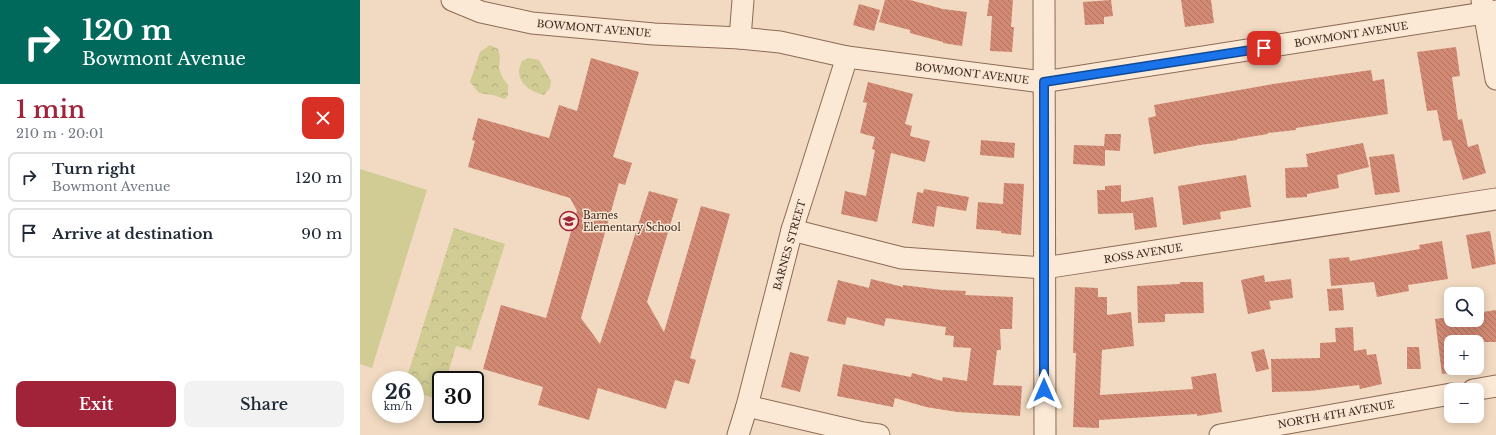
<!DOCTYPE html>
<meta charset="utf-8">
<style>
body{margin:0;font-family:"Libre Baskerville",serif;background:#f2f2f3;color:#1f2937;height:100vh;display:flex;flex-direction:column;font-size:15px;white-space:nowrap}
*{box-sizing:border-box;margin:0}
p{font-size:13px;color:#747a83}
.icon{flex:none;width:22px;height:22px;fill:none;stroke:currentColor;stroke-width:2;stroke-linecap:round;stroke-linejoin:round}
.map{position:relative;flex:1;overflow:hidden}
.side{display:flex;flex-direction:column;background:#fff;width:360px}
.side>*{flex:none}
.guide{background:#00695c;color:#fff;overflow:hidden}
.tools{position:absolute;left:1084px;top:287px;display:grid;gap:8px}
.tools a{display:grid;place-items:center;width:40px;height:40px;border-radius:8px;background:#fff;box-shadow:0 2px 10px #0003;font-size:20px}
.speed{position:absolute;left:12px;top:371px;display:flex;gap:8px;font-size:20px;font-weight:700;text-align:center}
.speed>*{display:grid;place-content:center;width:52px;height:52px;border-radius:50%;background:#fff;box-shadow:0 2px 10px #0003;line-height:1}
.speed small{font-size:10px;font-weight:400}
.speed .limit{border:2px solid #111;border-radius:6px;background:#fff;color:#111}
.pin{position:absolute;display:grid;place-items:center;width:34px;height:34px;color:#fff;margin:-17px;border-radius:8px;box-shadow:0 2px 6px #0006}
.me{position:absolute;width:44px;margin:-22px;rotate:0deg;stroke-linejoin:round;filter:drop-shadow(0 0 3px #0008)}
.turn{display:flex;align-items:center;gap:14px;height:84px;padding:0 16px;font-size:18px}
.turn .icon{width:52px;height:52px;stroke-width:2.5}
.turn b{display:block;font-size:28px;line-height:34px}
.round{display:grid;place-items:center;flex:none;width:42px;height:42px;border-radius:8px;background:#f2f2f3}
.summary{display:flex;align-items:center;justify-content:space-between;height:68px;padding:0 16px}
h1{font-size:24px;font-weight:600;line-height:30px;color:#a0233a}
.primary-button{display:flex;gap:8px;margin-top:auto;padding:8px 16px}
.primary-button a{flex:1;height:46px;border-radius:8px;background:#a0233a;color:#fff;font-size:16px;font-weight:600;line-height:46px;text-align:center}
.primary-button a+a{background:#f2f2f3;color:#1f2937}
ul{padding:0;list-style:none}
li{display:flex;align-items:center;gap:12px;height:50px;margin:0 8px 6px;padding:0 8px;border:2px solid #e0e1e3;border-radius:8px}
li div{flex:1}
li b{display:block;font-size:15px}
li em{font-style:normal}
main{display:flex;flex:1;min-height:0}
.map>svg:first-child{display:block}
</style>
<main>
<section class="side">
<div class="guide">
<div class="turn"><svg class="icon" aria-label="right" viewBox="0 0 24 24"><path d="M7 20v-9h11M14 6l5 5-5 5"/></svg><div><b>120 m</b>Bowmont Avenue</div></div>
</div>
<div class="summary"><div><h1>1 min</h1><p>210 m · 20:01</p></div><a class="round" style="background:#d93025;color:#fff"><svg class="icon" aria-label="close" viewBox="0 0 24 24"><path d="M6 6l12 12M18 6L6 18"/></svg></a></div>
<ul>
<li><svg class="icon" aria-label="right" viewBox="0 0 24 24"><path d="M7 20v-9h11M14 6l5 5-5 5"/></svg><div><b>Turn right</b><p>Bowmont Avenue</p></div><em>120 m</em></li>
<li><svg class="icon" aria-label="arrive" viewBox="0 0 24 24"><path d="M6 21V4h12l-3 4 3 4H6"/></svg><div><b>Arrive at destination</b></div><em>90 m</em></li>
</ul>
<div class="primary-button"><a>Exit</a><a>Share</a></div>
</section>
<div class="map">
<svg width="1136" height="435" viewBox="0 0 1136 435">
<defs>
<pattern id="park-crowns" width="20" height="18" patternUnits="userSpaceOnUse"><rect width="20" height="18" fill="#d0cc94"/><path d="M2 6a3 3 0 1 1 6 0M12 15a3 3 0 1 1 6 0" fill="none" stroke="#b4af7f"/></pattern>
<pattern id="building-back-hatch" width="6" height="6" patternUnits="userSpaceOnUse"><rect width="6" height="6" fill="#d28a74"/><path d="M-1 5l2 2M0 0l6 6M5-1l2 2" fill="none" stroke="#ac715f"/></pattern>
</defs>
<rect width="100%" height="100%" fill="#f1dac1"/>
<path fill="#d0cc94" d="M0,169L67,190L12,368L0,364Z"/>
<g fill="url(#park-crowns)">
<path d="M130,45L138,49L140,57L139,68L142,77L148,85V95L145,99L133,95L119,93L110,82L120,52Z"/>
<path d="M169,58L179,60L191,81L190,88L184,95C172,92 159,85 159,71C159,68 161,64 162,61Z"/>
<path d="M94,228L145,244L111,350L96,346L86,380H81V395L79,400L55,392V380H46Z"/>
</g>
<g fill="url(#building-back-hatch)">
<path d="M525,0H550L583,9L607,12L602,46L583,43V42L550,33V30L519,22Z"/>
<path d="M629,0H653L651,27H654L652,52L630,51L632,16H627Z"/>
<path d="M751,0L753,16L744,17V24L725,25L723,2Z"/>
<path d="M821,0H851L854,23L825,27Z"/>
<path d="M499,4L520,10L514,31L493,25Z"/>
<path d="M1096,47L1100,76L1092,77L1098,120L1102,119L1108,147L1118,144L1126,173L1103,180L1091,140L1083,141L1077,110L1067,111L1057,52Z"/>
<path d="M231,58L279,72L253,157L272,163L265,185L259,183L221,318L240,344L289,191L318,199L287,302L304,332L341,206L370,214L330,358L336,360L329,384L315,380L306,409L238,388L229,420L178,405L183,387L123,369L141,305L186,318L217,211L210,198L108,167L115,141L112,140L118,118L189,138L199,105L217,111Z"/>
<path d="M1011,70L1013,81L1024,79L1028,114L936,128V130L907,133L908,134L877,139V140L840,145L794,154L788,118L796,116L794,105L913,84Z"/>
<path d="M508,82L553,94L545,124L552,126L550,136L570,141L565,162L531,153L517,222L481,214L485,191L506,196L515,150L512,149L515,137L500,133L507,103L503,102Z"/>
<path d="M745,134H761L760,151L745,150V166L713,164L714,145L744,146Z"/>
<path d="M621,140L655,143L654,158L620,155Z"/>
<path d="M1003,143L1009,167L977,175L979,188L947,194V197L926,198L925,168L948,167L946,154Z"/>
<path d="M1034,154L1040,192L1015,195L1009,157Z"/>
<path d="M886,175L891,207L860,212L861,219L823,225L818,186Z"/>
<path d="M644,183L664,184L661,235L641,233V231L616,229L618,202L643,204Z"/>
<path d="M761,185V202L793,197L797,227L775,230L773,213L738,214L737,190H745V186Z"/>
<path d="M564,189L609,197L606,211L577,206L574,227L552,223L557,192L563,193Z"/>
<path d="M1130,231L1136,264L1112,269L1106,235Z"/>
<path d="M1082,241L1088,279L1048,285L1049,291L1017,297L1014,282L971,286L969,259L989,257L990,261L1060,249L1059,245Z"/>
<path d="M904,275L905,282L931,279L933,298L909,301L911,309L888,314L881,280Z"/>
<path d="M511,279L543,287V285L582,290L606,291L605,295L653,297L652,329H640L641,350H637L633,385L662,386L660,416L597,412L566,407L535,398L533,407L477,396L483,364L551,377L552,373L582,381L583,377L607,381L611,348L593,347L594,336L585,335L586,327L526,318L524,326L487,317L485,325L467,321L478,280L509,288Z"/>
<path d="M820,282H843L844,313L805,314V322L778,323L777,286L820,284Z"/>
<path d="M715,287L738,288V297H747V315L771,312L774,346L742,350L740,395L833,389L831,377L856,373L862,412L837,416V414L739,420V428L713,427L716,353H713Z"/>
<path d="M982,288L984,310L969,311L967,289Z"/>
<path d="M1136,310V342H1091V373L1082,374L1075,319L1091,317V320H1117V313Z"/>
<path d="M993,327L994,351L1006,349L1007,355L1016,354L1022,384L1000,389L999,385L950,391L912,392L911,359L960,358V343L976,342L975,328Z"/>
<path d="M1047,347H1059L1061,369H1047Z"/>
<path d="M904,349L909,369L896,372L891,352Z"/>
<path d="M430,352L449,357L440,392L421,387Z"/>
</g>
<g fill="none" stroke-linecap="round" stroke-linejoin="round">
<defs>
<g id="minor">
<path d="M92,0L121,12L172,23L294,34L380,38"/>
<path d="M383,0L380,38L420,42L487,57L683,82L1136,11"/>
<path d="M684,0L685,435"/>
<path d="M1122,0L1136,79"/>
<path d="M432,230L542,258L684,268L1136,199"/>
<path d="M1113,390L1136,386"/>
<path d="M387,406L503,433L519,435"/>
<path d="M378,435L387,406L432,230L487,57"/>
<path d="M860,435L1091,394"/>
</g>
</defs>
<use href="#minor" stroke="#8c6a57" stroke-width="23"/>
<use href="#minor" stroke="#fbe9d6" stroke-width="21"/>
</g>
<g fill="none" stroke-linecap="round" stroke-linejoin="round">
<defs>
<path id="route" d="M684,390V82L904,48"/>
</defs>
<use href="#route" stroke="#114b97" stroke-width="10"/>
<use href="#route" stroke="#1a73e8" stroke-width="7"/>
</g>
<defs>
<symbol id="school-ring" viewBox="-11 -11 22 22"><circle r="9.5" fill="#f8e6d2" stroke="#a0233a" stroke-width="1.5"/><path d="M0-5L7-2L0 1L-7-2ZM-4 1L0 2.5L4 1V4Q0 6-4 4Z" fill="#a0233a"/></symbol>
</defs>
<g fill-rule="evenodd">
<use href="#school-ring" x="198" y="210" width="22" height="22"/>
</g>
<g text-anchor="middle" stroke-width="3" stroke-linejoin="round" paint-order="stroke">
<g font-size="10" fill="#3b261d" stroke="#f8e6d2">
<text transform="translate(234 28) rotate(5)" y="4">BOWMONT AVENUE</text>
<text transform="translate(991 34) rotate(-9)" y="4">BOWMONT AVENUE</text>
<text transform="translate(612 73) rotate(7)" y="4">BOWMONT AVENUE</text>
<text transform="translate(429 245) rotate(-74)" y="4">BARNES STREET</text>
<text transform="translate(783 253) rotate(-9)" y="4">ROSS AVENUE</text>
<text transform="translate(976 414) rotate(-10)" y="4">NORTH 4TH AVENUE</text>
</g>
<g font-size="10" fill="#3b261d" stroke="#f8e6d2" text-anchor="start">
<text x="223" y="219">Barnes<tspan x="223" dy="12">Elementary School</tspan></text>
</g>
</g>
</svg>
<div class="tools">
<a><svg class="icon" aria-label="search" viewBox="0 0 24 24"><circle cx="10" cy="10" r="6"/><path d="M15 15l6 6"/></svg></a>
<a>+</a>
<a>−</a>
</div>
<div class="speed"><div>26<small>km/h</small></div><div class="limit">30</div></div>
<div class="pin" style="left:904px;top:48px;background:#d93025"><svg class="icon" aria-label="arrive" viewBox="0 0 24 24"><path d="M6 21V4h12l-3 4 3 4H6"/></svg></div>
<svg class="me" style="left:684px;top:390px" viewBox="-20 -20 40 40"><path d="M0-17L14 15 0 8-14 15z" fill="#1a73e8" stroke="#fff" stroke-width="4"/></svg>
</div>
</main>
